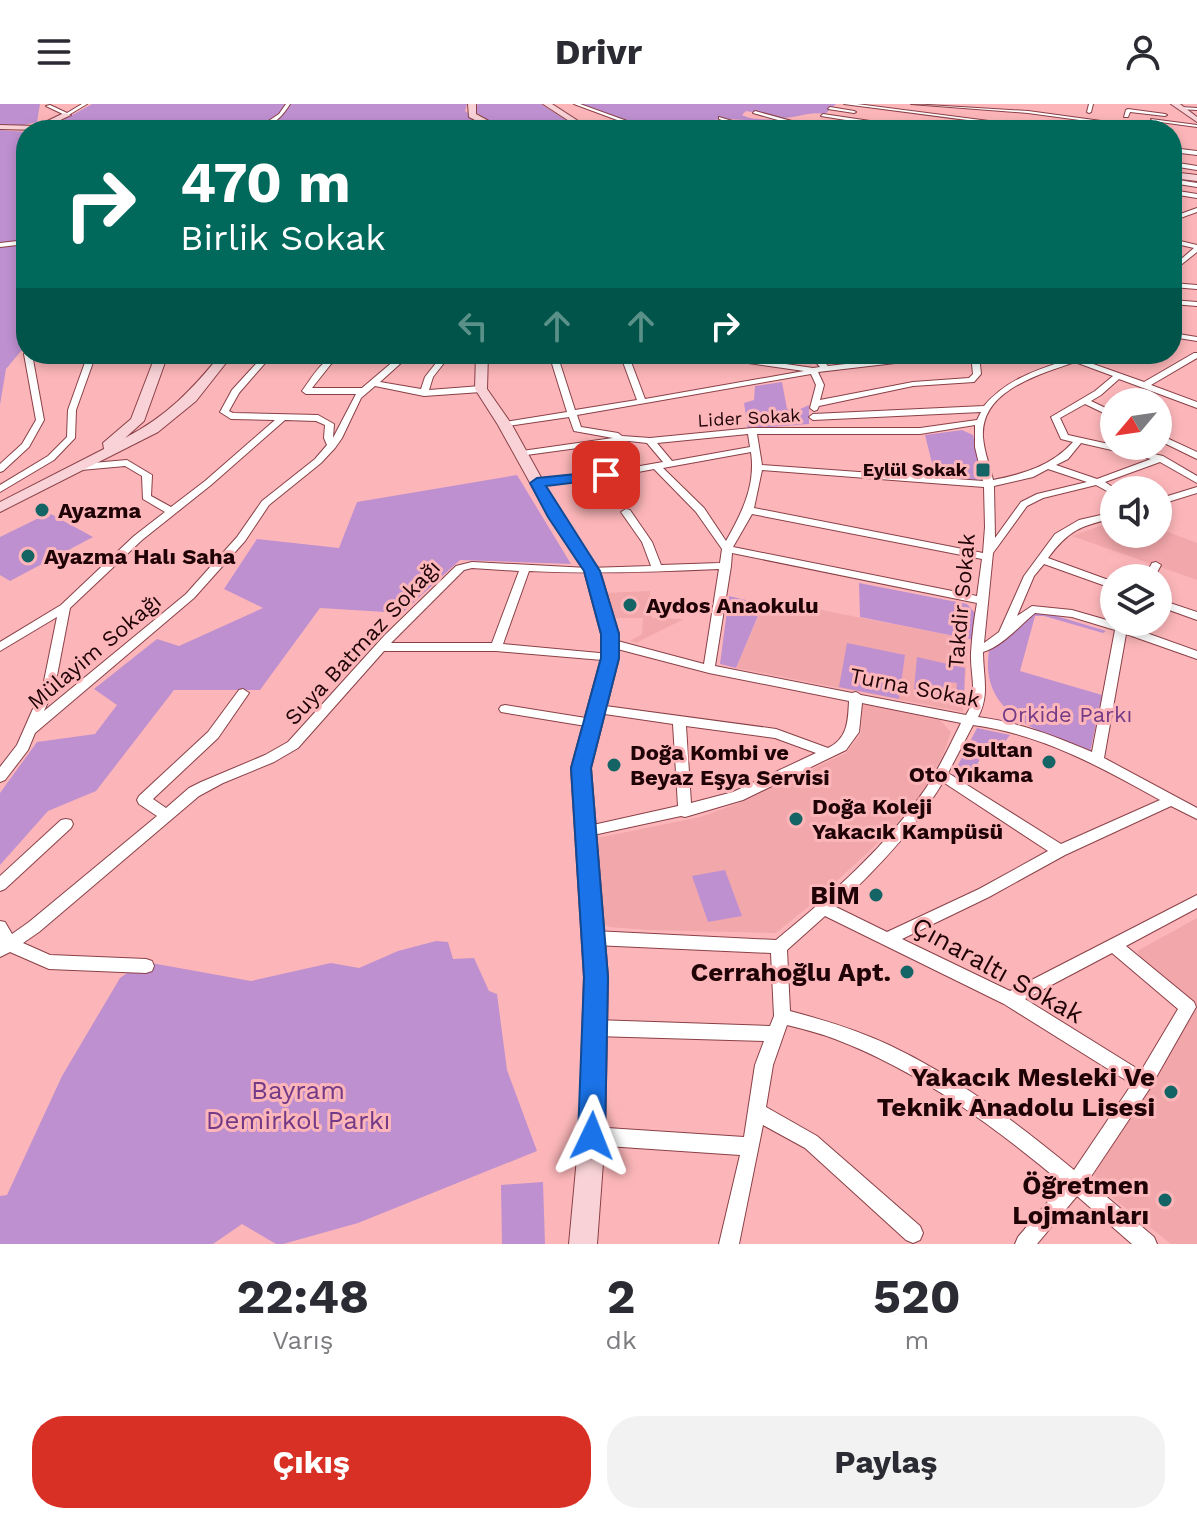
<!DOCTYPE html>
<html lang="tr">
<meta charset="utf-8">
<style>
body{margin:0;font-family:"Work Sans",sans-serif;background:#f2f2f3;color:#2b2b33;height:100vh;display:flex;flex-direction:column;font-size:30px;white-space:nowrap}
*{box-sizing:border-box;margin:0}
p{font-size:26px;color:#7c7c81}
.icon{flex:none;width:44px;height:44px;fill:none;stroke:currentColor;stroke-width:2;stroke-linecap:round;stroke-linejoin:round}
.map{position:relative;height:1140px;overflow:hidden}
.side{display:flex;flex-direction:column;background:#fff;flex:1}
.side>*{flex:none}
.top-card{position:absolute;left:16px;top:16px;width:1166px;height:244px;border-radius:32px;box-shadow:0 4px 12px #0003;background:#00695c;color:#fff;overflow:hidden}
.needle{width:52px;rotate:241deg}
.controls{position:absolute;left:1100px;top:284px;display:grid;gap:16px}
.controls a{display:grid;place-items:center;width:72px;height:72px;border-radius:50%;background:#fff;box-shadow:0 4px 12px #0003;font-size:40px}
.pin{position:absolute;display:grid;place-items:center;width:68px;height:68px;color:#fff;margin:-34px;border-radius:16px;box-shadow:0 4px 12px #0006}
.me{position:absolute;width:88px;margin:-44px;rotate:2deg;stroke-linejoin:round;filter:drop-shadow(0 0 6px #0008)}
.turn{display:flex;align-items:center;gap:28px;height:168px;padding:0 32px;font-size:36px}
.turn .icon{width:104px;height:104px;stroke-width:2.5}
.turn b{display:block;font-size:56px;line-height:68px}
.lanes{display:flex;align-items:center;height:76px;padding:0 32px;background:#0003;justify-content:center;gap:40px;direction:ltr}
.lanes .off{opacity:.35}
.eta{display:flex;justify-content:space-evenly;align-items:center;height:136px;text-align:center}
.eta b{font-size:48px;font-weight:700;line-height:56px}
.primary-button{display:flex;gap:16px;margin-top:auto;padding:16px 32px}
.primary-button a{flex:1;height:92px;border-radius:32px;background:#d93025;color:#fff;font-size:32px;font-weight:700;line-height:92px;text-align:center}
.primary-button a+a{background:#f2f2f3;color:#2b2b33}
header{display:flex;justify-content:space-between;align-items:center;height:104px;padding:0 32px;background:#fff;font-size:36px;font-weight:700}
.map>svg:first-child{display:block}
</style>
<header><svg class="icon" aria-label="menu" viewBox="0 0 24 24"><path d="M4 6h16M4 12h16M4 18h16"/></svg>Drivr<svg class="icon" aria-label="person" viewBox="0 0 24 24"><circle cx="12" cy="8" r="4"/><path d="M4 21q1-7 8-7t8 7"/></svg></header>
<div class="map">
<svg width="1197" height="1140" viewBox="0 0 1197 1140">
<rect width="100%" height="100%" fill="#fcb6b9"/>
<g fill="#f2a7ab">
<path d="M1114,417V430H1158V424L1197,439V476L1072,432Z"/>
<path d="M650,487L652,514L684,515L636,539L630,537L642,530L643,514H612L604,489Z"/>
<path d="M766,495L968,535L963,608L736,564Z"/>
<path d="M865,600L940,616L951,628L943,651L925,684L895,723L813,799L776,829L648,826L609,823L605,820L595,738L597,734L700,713L739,699L846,649L861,629L862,602Z"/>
<path d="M1197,814V1140H1171L1113,1094L1094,1071L1197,904L1141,856L1137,847Z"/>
</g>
<g fill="#be90d0">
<path d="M0,0H40L37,18L19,22L0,21Z"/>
<path d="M92,0H467L465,7L494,26H40L49,24Z"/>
<path d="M478,0H541L582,26C544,26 504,33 474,6Z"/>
<path d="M580,0H836L825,10C808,7 795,15 779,14C768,13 756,8 746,7L742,11C756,18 770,13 785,18L779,21L760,19L768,22L744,21L757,18C749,15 717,14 707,17C717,22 728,16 744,24C728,27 716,21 701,24L710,21C697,19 681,19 668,21L678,26L664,22L654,26Z"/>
<path d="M0,26L26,28V241L6,265L0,301Z"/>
<path d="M782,278L787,305L796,307L809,301V320L748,325L744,299L754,296L755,282Z"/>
<path d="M962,326L973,331L984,377L936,375L925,331Z"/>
<path d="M517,371L571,460L460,456L402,509L320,504L260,586H174L96,687L48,707L0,761V689L37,638L95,630L117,601L94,585L157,535L179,542L263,504L224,485L257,435L339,444L357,398Z"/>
<path d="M49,409L93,433L10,477L0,471V433Z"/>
<path d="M859,479L967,500L975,509L974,536L860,513Z"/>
<path d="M729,492L763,500L736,564L720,560Z"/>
<path d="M1034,509L1050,510L1106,527L1103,529L1044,512H1035L1020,567L1102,591L1090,649C1042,628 979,612 989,547Z"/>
<path d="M847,539L905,551L899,595L839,583Z"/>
<path d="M917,553L965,564L964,590L956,589L957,579L949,578L945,581L943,591L914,585Z"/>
<path d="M977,624L1010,631L991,656L981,652L968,683L952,673Z"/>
<path d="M725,766L742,812L708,818L692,772Z"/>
<path d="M436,837L448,838L453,855L474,854L489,887L497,890L507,966L537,1047L358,1119L283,1140H276L242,1120L213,1140H0V1092L7,1091L62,972L120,874L130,867L151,859L251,877L331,859L359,864L398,847Z"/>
<path d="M543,1078L545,1140H502L501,1081Z"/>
</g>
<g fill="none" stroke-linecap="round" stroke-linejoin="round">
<defs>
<g id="street">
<path d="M82,0H87L67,12L46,2L50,1L67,9Z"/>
<path d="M286,0H290C283,12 270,25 255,26L279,10Z"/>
<path d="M574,0H580L652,26H644Z"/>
<path d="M844,0H857L1059,26H1044Z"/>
<path d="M911,0L1028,7L1167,26H1153L1028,9Z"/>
<path d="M1089,0H1093L1091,8L1089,9L1087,8Z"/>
<path d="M830,3L854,7L856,8L854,9L828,5Z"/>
<path d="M1181,3L1197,4V6L1179,5Z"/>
<path d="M1128,5L1165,10L1167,11L1165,12L1130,8L1128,13H1124L1126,6Z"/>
<path d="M755,7L821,25L822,26H813L753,9Z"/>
<path d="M823,10L917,24L920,26H908L821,12Z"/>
<path d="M719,13L749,22V24L778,22L780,23L759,26H736L745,24L719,15Z"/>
<path d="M1151,15L1197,21V23L1153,17Z"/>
<path d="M684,18L705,25L706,26H698L682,20Z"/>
<path d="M944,20L983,24L986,26L942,22Z"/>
<path d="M459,23L461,24L462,26H456Z"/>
<path d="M1172,44L1197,47V51L1172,48Z"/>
<path d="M1172,58L1197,62V66L1172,62Z"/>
<path d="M1172,75L1197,79V83L1172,79Z"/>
<path d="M1172,86L1197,90V94L1172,90Z"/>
<path d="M1197,104V108L1172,117V113Z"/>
<path d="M1172,135L1197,141V148L1172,168V163L1194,144L1172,139Z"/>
<path d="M26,136V140L0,143V139Z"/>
<path d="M1172,179L1197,181V185L1172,183Z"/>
<path d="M1172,196L1197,198V202L1172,200Z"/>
<path d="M20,222L26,223V237L22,235Z"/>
<path d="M1172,229L1197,233V237L1172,233Z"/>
<path d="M26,248V250H32L44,316L29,343L3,367L0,368V360L22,340L36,316L24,250Z"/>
<path d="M1194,249H1197V254L1151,281L1197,298V304L1119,275L1101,291L1091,297L1114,308V314L1085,300L1060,314L1068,331L1163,352L1197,372V379L1160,358L1105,378L1117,386H1114V391L1096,381L1043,394L1027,402L993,449L984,539L999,528L1024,472L1055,430L1079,416L1114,408V414C1080,422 1069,426 1048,454L1114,478V485L1044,460L1034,472L1017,512L1032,502L1072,506L1117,519L1127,518V522L1197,547V555L1126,530L1104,654L1197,704V715L1171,702L1065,751L989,793L902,835L1010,887L1197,791V804L1126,842L1194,898L1196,903L1150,984L1088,1077L1154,1133L1157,1140H1132L1077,1092L1037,1140H1015L1018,1133L1063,1080C994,1022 919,967 835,935C819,929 803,925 787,921L773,961L766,1003L817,1032L920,1122L923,1129L920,1136L913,1139L906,1136L805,1044L763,1021L739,1140H719L740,1051L592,1041L586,1038L583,1032L586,1026L592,1023L744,1033L755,961L764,937L595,932L589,929L587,924L589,919L595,916L770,922L774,912L771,849L594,841L589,839L586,834L589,829L594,827L776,836C831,791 886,743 926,684C940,663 950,641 961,619L862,599L859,628L846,646L743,696L685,713L681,712L584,733L579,732L577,728L579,724L584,723L678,702L673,620L598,609L594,608L592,605L594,602L598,601L776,625L828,644C848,634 848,617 849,597L709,569L606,542L604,539L610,535L704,560L719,465C655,468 593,470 529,467L503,540L610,550L616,554L614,557L496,547H384L298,644L274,658L223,679L199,692L39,828L23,839L50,851L146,855L152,857L154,862L152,867L146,869L49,865L10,848L0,853V817L5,818L12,830L29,818L157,712L139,700L137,696L139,692L208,628L239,586L243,585L249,589L218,634L153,695L166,704L189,684L201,678L265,651L288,638L384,532L456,462L472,458L588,464L651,462L642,438L621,408L626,405L630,406L652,438L661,461L720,459L722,445L696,408L654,365L606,374L534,381L532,379L537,376L606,368L663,358L647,339L629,337L519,352L517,350L522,347L613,334L574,327L569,313L502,323L501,321L505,318L567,308L549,250H557L575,306L637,296L620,250H628L645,295L804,267L700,252L696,250H717L813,264L820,263L809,250H817L828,262L934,250H959L955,252L818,268L824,281L820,296L913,278L969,274L973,270L971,250H979L981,270L974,278L913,282L819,302L817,306L814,307L810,304L816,281L811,270L577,311L581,323L618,329L622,332L650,334L752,324H920L977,316L981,308L813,316L809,313L813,310L984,302C1010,271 1046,264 1083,250H1094L1082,256L1144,278ZM1075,258L1113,272L1095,287L1051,313L1061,335L1073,338C1052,362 1023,370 993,376C990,362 984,348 983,333C980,286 1041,270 1075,258ZM975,321V343L983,377L762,361L757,330H920ZM748,330L750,343L672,357L657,339ZM1081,339L1151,355L1097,375L1056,361L1068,355ZM751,348C756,381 742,409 726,437L704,404L663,364ZM1048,365L1087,378L1037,390L1021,398L995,434L994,382L1033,373ZM762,366L984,383L985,423L983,449L754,404ZM752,410L982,455L977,492L733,443ZM732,449L977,499C974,515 972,532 971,549C970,571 979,591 966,611L861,591L856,588L852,589L715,562L731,462ZM472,464L519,467L492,539H391L464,466ZM1035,509L1072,513L1115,526L1092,648C1055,632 1018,618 978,613C990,591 983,572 983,548C1003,542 1019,522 1035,509ZM973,621C1041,630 1101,663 1160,696L1061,740L948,669ZM686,622L775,634L816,649L733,688L691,699ZM943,678L1048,747L979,785L887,828L836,803C876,766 915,725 943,678ZM825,812L1004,900L1132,980L1074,1066C1017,1019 957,973 889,941C857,926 824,916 790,907L787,846ZM1112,849L1178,905L1141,967L1025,895Z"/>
<path d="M88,250H96L76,306L75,334L54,356L0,388V381L48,352L67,333L68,306Z"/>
<path d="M265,250H273L239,289L229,307L233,309L318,311L334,320L333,334L356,290H306L302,287C314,271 324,250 346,250L331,260L312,284H362L402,250H411L380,278L421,285L425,273L443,250H451L433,273L429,286L481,282L485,285L481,288L424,292L375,282L361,294L342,334L335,344L321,359L269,401L245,437L194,494L35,629L28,646L5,676L0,678V663L17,641L43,582L57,513L0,547V538L61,501L134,432L165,408L143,395L142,372L125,362L81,366L76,363L81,360L127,356L152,371L151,392L171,403L205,377L275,316L231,315L220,308L232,286ZM285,316L316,317L325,321L324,334L327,341L315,355L262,397L237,433L186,490L44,607L55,582L70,504L142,436L211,381Z"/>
<path d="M1158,330L1197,348V355L1158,336Z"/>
<path d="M1197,383V389L1158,401V395Z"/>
<path d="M1156,458L1161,461L1154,474H1144L1152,459Z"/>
<path d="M1158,495L1197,508V516L1158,502Z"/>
<path d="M505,601L592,615L596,616L598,619L596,622L592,623L501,608L499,605L501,602Z"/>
<path d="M66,715L71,716L73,720L71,724L5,785L0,787V772L61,716Z"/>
</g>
<g id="secondary">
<path d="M468,0H476V10L505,26H495L469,13Z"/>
<path d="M543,0H552L592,26H583Z"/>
<path d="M1171,0H1180L1197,13V18Z"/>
<path d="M64,9L71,11L39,26L0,25V21L37,22Z"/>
<path d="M944,19L951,21L945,26H936Z"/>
<path d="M1172,68L1197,71V77L1172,74Z"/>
<path d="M156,250H168L144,317L125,334C167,312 192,286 221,250H233L196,297L158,328L0,408V398L104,345L103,339L131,315Z"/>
<path d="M476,250H488L487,285L512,321L563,413L600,467L619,530V554L591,664L608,873L605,1032L597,1140H569L579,1032L584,873L571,664L601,554V530L584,467L549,413L498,321L475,285Z"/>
</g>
</defs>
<use href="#street" stroke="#8a4047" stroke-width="2"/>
<use href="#secondary" stroke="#8a4047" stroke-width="2"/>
<use href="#street" fill="#fff" fill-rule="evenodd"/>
<use href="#secondary" fill="#f8d2d6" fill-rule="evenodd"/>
</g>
<path fill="#1a73e8" stroke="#114b97" stroke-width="2" d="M606,367L611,368V374L546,382L600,467L619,530V554L591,664L608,873L605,1032L601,1042L592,1046L582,1042L578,1032L584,873L571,664L601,554V530L584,467L548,413L530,379L537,374Z"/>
<g fill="#156465" stroke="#fcb6b9" stroke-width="3">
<rect x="975" y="358" width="16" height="16" rx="4"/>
<circle cx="42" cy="406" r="8"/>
<circle cx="28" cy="452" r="8"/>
<circle cx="630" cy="501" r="8"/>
<circle cx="1049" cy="658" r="8"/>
<circle cx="614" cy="661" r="8"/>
<circle cx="796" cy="715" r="8"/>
<circle cx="876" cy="791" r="8"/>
<circle cx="907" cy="868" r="8"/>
<circle cx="1171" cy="988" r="8"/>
<circle cx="1165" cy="1096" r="8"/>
</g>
<g text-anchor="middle" stroke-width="6" stroke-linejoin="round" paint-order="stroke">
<g font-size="18" fill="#1f0306" stroke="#fcb6b9">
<text transform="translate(749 314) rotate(-3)" y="6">Lider Sokak</text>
</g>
<g font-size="18" font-weight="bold" fill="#1f0306" stroke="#fcb6b9" text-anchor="end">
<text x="967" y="372">Eylül Sokak</text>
</g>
<g font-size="22" font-weight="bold" fill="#1f0306" stroke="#fcb6b9" text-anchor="start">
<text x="58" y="414">Ayazma</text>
<text x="44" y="460">Ayazma Halı Saha</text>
<text x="646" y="509">Aydos Anaokulu</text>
<text x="1033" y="653" text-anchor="end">Sultan<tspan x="1033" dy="25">Oto Yıkama</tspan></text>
<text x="630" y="656">Doğa Kombi ve<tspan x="630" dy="25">Beyaz Eşya Servisi</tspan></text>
<text x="812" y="710">Doğa Koleji<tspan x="812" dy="25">Yakacık Kampüsü</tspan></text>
</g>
<g font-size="22" fill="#1f0306" stroke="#fcb6b9">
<text transform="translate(961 497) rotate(-85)" y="8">Takdir Sokak</text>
<text transform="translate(362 538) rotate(-47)" y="8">Suya Batmaz Sokağı</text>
<text transform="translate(94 547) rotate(-40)" y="8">Mülayim Sokağı</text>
<text transform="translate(915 583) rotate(11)" y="8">Turna Sokak</text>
</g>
<g font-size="22" fill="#733a88" stroke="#fcb6b9">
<text x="1067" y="618">Orkide Parkı</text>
</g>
<g font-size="26" font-weight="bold" fill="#1f0306" stroke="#fcb6b9" text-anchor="end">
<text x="860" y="800">BİM</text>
<text x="891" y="877">Cerrahoğlu Apt.</text>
<text x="1155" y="982">Yakacık Mesleki Ve<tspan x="1155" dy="30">Teknik Anadolu Lisesi</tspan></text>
<text x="1149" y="1090">Öğretmen<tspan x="1149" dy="30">Lojmanları</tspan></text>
</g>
<g font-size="26" fill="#1f0306" stroke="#fcb6b9">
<text transform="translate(998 866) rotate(29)" y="9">Çınaraltı Sokak</text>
</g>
<g font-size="26" fill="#733a88" stroke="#fcb6b9">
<text x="298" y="995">Bayram<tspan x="298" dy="30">Demirkol Parkı</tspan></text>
</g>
</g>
</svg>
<div class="controls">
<a><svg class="needle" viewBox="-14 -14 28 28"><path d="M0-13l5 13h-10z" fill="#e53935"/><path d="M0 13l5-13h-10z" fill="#7c7c81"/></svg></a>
<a><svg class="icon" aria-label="sound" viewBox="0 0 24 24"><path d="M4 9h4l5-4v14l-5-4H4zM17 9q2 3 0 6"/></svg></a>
<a><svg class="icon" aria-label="layers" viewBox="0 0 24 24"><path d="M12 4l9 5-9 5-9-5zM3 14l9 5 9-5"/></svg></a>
</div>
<div class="pin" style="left:606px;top:371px;background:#d93025"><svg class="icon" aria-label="arrive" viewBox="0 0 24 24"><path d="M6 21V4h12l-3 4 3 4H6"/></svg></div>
<svg class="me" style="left:592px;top:1032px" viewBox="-20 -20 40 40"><path d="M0-17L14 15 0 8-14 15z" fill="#1a73e8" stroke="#fff" stroke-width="4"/></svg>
<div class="top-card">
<div class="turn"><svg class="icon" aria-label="right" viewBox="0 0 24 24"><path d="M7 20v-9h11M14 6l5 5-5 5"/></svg><div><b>470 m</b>Birlik Sokak</div></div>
<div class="lanes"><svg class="icon off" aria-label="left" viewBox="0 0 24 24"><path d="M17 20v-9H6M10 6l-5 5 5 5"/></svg><svg class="icon off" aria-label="ahead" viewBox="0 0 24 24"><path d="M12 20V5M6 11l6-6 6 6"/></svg><svg class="icon off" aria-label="ahead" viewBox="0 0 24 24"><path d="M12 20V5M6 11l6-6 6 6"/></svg><svg class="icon" aria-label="right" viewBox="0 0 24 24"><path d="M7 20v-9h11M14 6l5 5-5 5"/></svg></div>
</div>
</div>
<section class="side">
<div class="eta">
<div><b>22:48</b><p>Varış</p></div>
<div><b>2</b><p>dk</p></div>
<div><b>520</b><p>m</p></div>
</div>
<div class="primary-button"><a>Çıkış</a><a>Paylaş</a></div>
</section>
